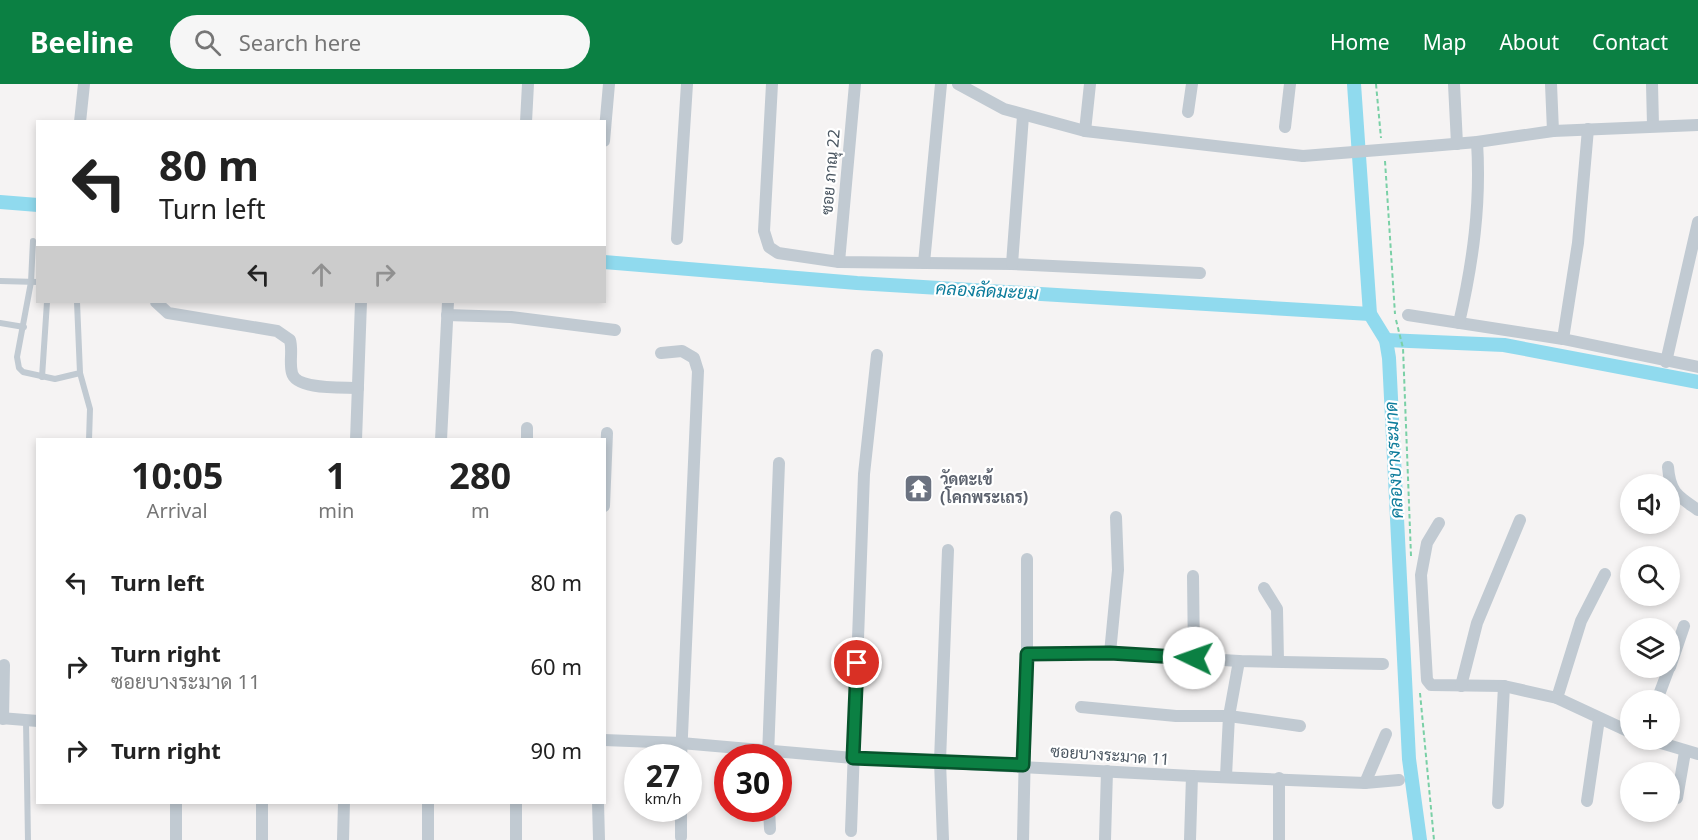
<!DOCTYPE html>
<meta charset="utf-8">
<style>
body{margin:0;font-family:"Noto Sans",Sarabun,sans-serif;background:#f6f6f6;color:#222;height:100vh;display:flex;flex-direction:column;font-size:22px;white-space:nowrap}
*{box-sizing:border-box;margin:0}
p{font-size:20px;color:#767676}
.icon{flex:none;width:33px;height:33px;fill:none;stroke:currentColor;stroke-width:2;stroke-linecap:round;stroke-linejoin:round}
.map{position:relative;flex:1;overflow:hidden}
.panel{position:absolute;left:36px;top:354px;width:570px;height:366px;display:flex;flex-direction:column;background:#fff;border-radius:0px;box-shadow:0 3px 9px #0003}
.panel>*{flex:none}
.banner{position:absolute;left:36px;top:36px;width:570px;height:183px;border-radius:0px;box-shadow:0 3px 9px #0003;background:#fff;color:#222;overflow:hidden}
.controls{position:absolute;left:1620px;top:390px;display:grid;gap:12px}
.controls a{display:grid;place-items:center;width:60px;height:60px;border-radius:50%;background:#fff;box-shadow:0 3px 9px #0003;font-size:30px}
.speed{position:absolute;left:624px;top:660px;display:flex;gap:12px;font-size:30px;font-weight:700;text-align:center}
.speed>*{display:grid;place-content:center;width:78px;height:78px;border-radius:50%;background:#fff;box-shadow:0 3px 9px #0003;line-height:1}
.speed small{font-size:15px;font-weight:400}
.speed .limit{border:9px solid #d22;background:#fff;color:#111}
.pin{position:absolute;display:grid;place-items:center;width:51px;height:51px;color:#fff;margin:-26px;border:3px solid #fff;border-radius:50%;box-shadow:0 2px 6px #0007}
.me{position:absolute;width:66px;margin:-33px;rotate:273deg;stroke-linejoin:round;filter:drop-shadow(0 0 4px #0008)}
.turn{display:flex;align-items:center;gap:21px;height:126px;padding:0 24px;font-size:27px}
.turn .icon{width:78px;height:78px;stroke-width:2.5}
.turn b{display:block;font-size:42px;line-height:51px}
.lanes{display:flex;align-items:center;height:57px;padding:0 24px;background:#0003;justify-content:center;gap:30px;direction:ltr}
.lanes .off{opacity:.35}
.eta{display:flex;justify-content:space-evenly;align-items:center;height:102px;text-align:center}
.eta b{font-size:36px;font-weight:700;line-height:42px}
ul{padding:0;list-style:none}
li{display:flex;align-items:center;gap:18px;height:84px;padding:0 24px}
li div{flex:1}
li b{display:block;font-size:22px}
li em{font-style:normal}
header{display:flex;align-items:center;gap:36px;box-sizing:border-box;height:84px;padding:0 30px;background:#0b8043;color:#fff}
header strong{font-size:28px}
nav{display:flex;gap:33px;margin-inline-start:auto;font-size:21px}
.search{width:420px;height:54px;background:#f6f6f6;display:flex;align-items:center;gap:15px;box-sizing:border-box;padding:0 21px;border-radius:33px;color:#767676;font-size:22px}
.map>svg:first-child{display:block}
</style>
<header>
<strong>Beeline</strong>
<div class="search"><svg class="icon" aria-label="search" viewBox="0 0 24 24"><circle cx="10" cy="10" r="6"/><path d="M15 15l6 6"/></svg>Search here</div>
<nav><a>Home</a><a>Map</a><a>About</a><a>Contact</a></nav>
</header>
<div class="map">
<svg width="1698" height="756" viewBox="0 0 1698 756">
<rect width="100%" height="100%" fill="#f5f3f3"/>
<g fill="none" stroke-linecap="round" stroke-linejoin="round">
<g stroke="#90daee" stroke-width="14">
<path d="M1354,0L1370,230L1386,256L1389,274L1409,675L1420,756"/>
<path d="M0,118L38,121"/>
<path d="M604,178L857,199L1370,230"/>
<path d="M1386,256L1504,261L1698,298"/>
</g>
<g stroke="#7ad0a6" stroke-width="2" stroke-dasharray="4.5 3" stroke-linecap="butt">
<path d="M1376,0L1381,54"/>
<path d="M1385,77L1395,230"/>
<path d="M1396,236L1403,264L1411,472"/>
<path d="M1420,609L1434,756"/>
</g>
<g stroke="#c1cad2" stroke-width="6">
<path d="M33,157L31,198L17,273L19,284L23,288L55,295L80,289L77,218"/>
<path d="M0,197L38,198"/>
<path d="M0,239L24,243"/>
<path d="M80,289L90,325L89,356"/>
<path d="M42,293L47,218"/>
<path d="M26,637L28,756"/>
</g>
<g stroke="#c1cad2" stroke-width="12">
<path d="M772,0L764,147L769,163L778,169L839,178L1012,180L1200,189"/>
<path d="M958,0L1004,25L1085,47L1303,72"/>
<path d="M1454,0L1457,60"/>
<path d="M1551,0L1553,47"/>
<path d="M1652,0L1653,41"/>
<path d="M1188,28L1192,0"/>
<path d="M80,38L84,0"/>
<path d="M526,38L528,0"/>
<path d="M1285,43L1290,0"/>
<path d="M1085,47L1090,0"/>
<path d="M604,57L609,0"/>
<path d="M1430,62L1477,58L1553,47L1698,41"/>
<path d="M677,155L687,0"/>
<path d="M839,178L855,0"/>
<path d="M924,179L941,0"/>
<path d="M1012,180L1023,32"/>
<path d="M156,218L168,229L277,247L290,256C293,267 289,278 292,289C296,306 343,303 358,304"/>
<path d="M447,231L511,233L615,246"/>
<path d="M1408,231L1563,255L1698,283"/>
<path d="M1459,239C1473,178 1481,120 1477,58"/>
<path d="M1563,255L1578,159L1588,45"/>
<path d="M661,269L682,267L694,274L698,287L681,674"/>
<path d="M1666,278L1698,138"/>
<path d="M356,356L361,218"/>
<path d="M441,356L448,218"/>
<path d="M527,356V344"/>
<path d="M1668,383C1670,409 1678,412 1698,426"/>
<path d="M604,422L607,349"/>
<path d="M1439,439L1427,459L1421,491L1427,596L1431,601L1504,602L1557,614L1630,648"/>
<path d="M1027,475V570"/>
<path d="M1193,492L1194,574"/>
<path d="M1264,504L1277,525L1278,577"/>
<path d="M1110,569L1118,486L1116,433"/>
<path d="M1670,583L1684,542"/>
<path d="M1461,602L1477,539L1520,436"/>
<path d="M1557,614L1581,537L1605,490"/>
<path d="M1657,616L1669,584"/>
<path d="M1081,623L1176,632H1229L1300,642"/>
<path d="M0,634L38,637"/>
<path d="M3,635L4,581"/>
<path d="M604,656L681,659L853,674L1192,692L1365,699L1399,696"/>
<path d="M1651,656L1698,670"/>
<path d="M768,672L779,379"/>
<path d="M1226,692L1229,632L1239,577"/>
<path d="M1279,694V756"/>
<path d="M1365,699L1386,650"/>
<path d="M1677,714L1685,668"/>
<path d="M1587,717L1599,635"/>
<path d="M262,718V756"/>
<path d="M428,718V756"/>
<path d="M516,718V756"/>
<path d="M598,718L599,756"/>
<path d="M1498,719L1504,602"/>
<path d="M681,724V753"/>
<path d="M769,724L770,745"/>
<path d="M851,747L864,390L877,271"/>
<path d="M176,756V718"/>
<path d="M343,756L344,718"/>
<path d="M943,756L940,677L948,466"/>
<path d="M1023,756L1027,570L1110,569L1239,577L1383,580"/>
<path d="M1105,756L1107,687"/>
<path d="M1190,756L1192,692"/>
</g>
<path stroke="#c1cad2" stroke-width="12" d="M1303,72L1430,62"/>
</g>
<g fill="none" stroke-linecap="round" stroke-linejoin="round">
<defs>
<path id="route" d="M857,579L853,674L1023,681L1027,570L1110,569L1194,574"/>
</defs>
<use href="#route" stroke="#07532c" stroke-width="15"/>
<use href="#route" stroke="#0b8043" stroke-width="10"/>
</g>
<defs>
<symbol id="temple-square" viewBox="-11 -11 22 22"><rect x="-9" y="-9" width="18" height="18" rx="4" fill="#6b7280" stroke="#fff"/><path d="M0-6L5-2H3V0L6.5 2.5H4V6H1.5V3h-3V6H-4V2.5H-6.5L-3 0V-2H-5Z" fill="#fff"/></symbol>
</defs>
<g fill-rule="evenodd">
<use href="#temple-square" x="902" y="388" width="33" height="33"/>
</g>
<g text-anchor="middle" stroke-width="4.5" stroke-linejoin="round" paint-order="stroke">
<g font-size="16" fill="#4a5661" stroke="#fff">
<text transform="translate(830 88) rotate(-85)" y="6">ซอย ภาณุ 22</text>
<text transform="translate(1110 671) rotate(4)" y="6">ซอยบางระมาด 11</text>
</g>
<g font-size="16" font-weight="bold" fill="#5b616d" stroke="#fff" text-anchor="start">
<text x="940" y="401">วัดตะเข้<tspan x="940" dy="18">(โคกพระเถร)</tspan></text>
</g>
<g font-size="18" font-style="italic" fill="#0c7c9b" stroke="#fff">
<text transform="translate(987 207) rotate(3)" y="6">คลองลัดมะยม</text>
<text transform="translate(1394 376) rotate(-93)" y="6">คลองบางระมาด</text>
</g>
</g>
</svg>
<div class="controls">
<a><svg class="icon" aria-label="sound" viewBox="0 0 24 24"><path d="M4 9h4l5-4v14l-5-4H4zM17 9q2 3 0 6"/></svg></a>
<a><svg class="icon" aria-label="search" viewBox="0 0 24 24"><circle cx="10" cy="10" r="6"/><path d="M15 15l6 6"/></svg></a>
<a><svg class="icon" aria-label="layers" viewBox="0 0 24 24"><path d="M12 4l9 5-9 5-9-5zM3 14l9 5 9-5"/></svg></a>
<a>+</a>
<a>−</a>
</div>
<div class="speed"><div>27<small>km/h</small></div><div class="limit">30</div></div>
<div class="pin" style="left:857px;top:579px;background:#d93025"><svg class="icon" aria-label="arrive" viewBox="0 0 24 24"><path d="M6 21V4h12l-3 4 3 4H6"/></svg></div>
<svg class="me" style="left:1194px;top:574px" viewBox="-20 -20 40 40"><circle r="19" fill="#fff"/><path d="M0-13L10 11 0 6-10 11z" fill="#0b8043"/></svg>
<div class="banner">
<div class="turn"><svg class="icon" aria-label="left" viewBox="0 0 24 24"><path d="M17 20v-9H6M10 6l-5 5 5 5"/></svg><div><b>80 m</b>Turn left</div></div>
<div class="lanes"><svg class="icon" aria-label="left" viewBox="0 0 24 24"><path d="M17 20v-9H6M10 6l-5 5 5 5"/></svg><svg class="icon off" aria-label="ahead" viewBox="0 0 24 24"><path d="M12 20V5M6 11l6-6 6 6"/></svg><svg class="icon off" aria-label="right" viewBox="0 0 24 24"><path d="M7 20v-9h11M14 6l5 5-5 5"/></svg></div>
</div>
<section class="panel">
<div class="eta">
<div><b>10:05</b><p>Arrival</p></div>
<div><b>1</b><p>min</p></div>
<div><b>280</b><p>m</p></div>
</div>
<ul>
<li><svg class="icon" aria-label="left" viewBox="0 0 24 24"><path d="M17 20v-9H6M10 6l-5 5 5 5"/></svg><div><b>Turn left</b></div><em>80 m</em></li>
<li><svg class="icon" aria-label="right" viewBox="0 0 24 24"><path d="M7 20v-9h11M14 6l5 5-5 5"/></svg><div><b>Turn right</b><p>ซอยบางระมาด 11</p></div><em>60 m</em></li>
<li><svg class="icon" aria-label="right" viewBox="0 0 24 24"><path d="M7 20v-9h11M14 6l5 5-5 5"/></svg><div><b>Turn right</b></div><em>90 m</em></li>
</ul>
</section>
</div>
